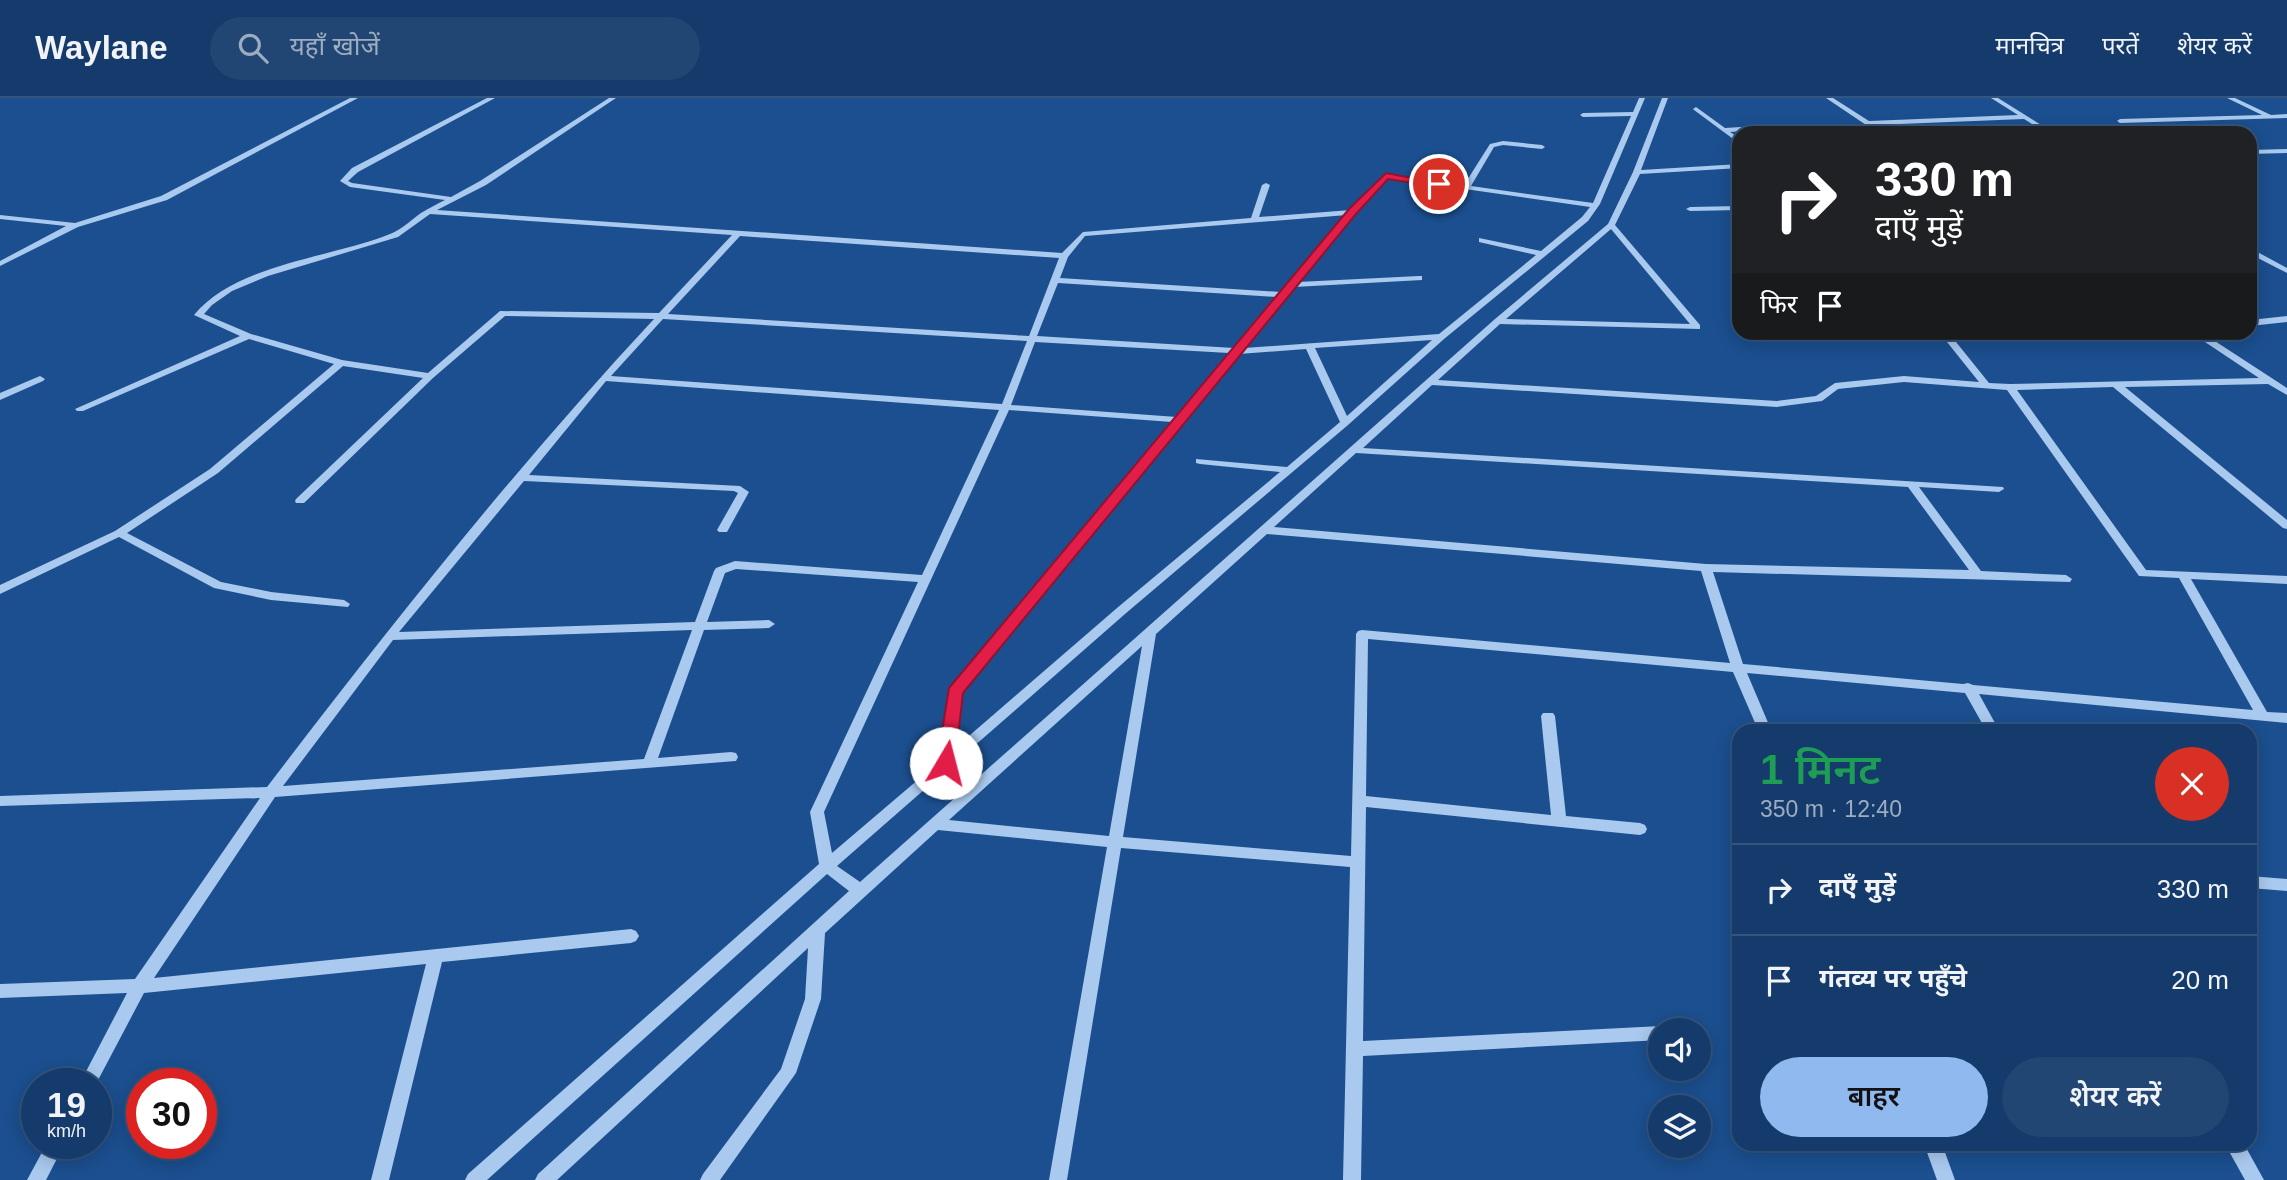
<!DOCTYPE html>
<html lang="hi">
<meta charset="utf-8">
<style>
body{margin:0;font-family:Helvetica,"Noto Sans Devanagari",sans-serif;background:#214673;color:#f1f3f6;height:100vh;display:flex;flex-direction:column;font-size:26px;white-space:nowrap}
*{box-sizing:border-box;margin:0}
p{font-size:23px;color:#9dadc1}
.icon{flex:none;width:38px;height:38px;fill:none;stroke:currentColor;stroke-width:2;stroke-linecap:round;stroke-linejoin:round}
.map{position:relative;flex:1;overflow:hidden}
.side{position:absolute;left:1732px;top:626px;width:525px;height:427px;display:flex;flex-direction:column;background:#143b6b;border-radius:21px;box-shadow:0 4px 18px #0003,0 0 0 2px #33557e}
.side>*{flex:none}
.banner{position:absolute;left:1732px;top:28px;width:525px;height:214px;border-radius:21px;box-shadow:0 4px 18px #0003,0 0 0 2px #33557e;background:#202124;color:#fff;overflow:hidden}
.tools{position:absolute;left:1648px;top:920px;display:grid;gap:14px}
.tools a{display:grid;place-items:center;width:63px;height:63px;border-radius:50%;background:#143b6b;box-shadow:0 4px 18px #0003,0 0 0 2px #33557e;font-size:35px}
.speed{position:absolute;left:21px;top:970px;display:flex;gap:14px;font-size:35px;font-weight:700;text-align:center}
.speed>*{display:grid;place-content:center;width:91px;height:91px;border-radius:50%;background:#143b6b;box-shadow:0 4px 18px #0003,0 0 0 2px #33557e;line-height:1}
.speed small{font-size:18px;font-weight:400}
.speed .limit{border:10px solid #d22;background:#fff;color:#111}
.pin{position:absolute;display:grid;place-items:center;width:60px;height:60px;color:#fff;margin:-30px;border:4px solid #fff;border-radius:50%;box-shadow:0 2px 7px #0007}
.me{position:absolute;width:77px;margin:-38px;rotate:8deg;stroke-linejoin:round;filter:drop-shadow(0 0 5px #0008)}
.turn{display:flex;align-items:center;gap:24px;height:147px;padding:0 28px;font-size:32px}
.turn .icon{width:91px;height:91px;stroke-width:2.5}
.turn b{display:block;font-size:49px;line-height:60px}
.then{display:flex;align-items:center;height:66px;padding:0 28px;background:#0003;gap:14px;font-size:26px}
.round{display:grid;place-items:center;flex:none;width:74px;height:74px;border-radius:37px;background:#214673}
.headline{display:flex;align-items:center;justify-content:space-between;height:119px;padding:0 28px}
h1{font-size:42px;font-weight:600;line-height:52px;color:#1e9e55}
.primary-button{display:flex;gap:14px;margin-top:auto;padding:14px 28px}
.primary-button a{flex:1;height:80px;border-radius:42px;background:#90b9f0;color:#111;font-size:28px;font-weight:600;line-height:80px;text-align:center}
.primary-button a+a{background:#214673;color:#f1f3f6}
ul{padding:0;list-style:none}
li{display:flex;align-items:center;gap:21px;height:91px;padding:0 28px;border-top:2px solid #33557e}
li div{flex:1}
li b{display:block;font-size:26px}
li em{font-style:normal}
header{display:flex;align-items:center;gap:42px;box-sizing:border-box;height:98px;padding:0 35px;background:#143b6b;border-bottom:2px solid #33557e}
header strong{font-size:33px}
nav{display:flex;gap:38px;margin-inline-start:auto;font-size:24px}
.search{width:490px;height:63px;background:#214673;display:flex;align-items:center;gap:18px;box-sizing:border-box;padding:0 24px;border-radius:38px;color:#9dadc1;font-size:26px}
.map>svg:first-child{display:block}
</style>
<header>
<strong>Waylane</strong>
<div class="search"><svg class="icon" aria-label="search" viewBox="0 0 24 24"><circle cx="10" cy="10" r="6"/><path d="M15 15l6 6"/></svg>यहाँ खोजें</div>
<nav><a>मानचित्र</a><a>परतें</a><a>शेयर करें</a></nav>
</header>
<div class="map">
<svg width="2287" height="1082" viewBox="0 0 2287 1082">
<rect width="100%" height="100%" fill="#1b4f8f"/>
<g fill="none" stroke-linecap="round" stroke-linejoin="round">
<g fill="#a9c9ee" fill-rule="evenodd">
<path d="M350,0H358L167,102L78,129L0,168V163L66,128L0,121V117L75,125L161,98Z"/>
<path d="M487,0H495L358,74L348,83L352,85L451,99L480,83L609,0H616L486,87L437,112L1062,155L1083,134L1251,120L1262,87L1266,85L1270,87L1259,119L1351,112L1386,76L1464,87L1490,46L1503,43L1542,47L1545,49L1542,51L1503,47L1494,49L1471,88L1593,105L1631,18L1583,19L1580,17L1583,15L1633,14L1639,0H1645L1600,106L1588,123L1444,241L1348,327L1125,516L837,768L860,784L1495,221L1608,126L1633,74L1662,0H1668L1641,72L1740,66V70L1640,76L1615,127L1700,227V231L1500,226L1438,282L1777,303L1816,298L1835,285L1904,278L1979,284L1939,234H1948L1989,285L2010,286L2259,280L2190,234H2201L2287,290V297L2268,286L2125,289L2287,422V431L2283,430L2113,289L2017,292L2146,472L2287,478V486L2191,481L2267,614L2287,615V625L1979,596L2000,634H1987L1965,595L1747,575L1772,634H1759L1733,574L1368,541L1366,698L1551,717L1541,618L1543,615H1553L1555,618L1566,718L1640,725L1645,727L1647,731L1645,735L1640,737L1366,709L1363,943L1661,928L1667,930L1668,933H1661V942L1363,958L1361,1082H1343L1350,769L1121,750L1067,1082H1049L1107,749L938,732L825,835L821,901L796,975L720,1082H700L703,1076L781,971L805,901L808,850L557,1082H535L538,1076L849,793L827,776L487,1082H465L468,1076L819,766L810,714L918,484L736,471L725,475L707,524L769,522L775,526L769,530L704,532L658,660L731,654L736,655L738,659L736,663L275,699L154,880L631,831L636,833L639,838L636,843L631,845L442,864L389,1082H371L426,866L144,895L96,986L80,985L127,895L0,900V886L135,881L260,700L0,708V698L267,689C390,528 516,369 654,221L505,218L433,280L304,405H296L295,403L296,401L423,280L343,268L218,375L127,435L221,484L271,494L344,502L350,506L348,509L271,502L214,490L119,439L0,496V487L115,433L210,371L334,266L249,241L83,313H77L75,311L240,238L194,217C236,166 330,160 390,136C401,132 411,122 421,115C429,110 437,106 445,102L350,89L340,83L352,70ZM1388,80L1590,109L1582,119L1541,153L1479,140V144L1536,157L1439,236L1244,250L1294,189L1422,182V178H1419L1298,184ZM430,116L732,137L659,215L500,213L428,275L342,262L251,236L204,216L212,207L232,193L268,178L398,139ZM1347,117L1281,194L1060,180L1068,159L1085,138ZM1611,131L1690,226L1506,221ZM740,138L1059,160L1029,238L668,216ZM1058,185L1277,199L1234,250L1037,238ZM663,221L1027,243L1002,306L611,278ZM1432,242L1347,318L1315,250ZM1035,244L1229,255L1177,319L1011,307ZM1306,251L1340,324L1287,369L1196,361V365L1200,366L1280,374L1117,510L955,650L961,595L1239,256ZM606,283L999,312L922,477L735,463L716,470L714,473L695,524L399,534L524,383L734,393L738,395L717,432L719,434H727L749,394L740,388L529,377ZM1904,284L2007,292L2139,478L2179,480L2253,612L1973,587L1968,585L1963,586L1743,566L1713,474L2070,484L2072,481L2066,477L1981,473L1919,389L1999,394L2004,391L2003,389L1363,350L1432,287L1777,309L1822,303L1838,291ZM1009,312L1172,324L950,591L940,663L832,755L824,714ZM1356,355L1908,389L1969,472L1706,466L1274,429ZM1267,436L1701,473L1730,565L1362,532L1358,533L1356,536L1351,758L1123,739L1156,536ZM692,532L644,661L283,688L393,542ZM1142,548L1109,738L949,722Z"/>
<path d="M1826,0H1833L1869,23L2018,17L1991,0H1998L2054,35H2046L2024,21L1875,27L1886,35H1878Z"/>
<path d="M2227,0H2235L2271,17L2287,16V20L2120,25L2117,23L2120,21L2262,17Z"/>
<path d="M1696,9L1725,30L1788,26L1791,28L1788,30L1730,34L1740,40V46L1694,12L1693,11Z"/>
<path d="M2287,51V55L2250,56V52Z"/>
<path d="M1740,108V112L1690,113L1686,111L1690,109Z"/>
<path d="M2250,150L2287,170V175L2250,156Z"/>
<path d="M2287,218V224L2250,228V222Z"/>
<path d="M40,278L45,281L43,283L0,302V295Z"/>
<path d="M2250,778L2287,781V793L2250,790Z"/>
<path d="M47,1045H65L46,1082H27Z"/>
<path d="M1924,1046H1942L1955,1082H1937Z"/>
<path d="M2225,1046H2244L2264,1082H2245Z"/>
</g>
</g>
<path fill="#e11d48" stroke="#92132f" stroke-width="2" d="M1386,75L1444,86L1439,89L1388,81L1356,116L963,595L955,665L952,670H939L937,665L949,590L1349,111Z"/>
</svg>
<div class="tools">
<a><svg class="icon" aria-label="sound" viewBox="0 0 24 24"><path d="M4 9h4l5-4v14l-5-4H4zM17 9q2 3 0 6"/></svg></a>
<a><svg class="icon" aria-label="layers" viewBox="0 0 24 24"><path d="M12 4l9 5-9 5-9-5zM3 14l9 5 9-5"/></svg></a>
</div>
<div class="speed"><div>19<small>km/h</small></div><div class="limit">30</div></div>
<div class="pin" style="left:1439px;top:86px;background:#d93025"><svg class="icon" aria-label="arrive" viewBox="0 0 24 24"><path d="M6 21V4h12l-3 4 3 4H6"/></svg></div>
<svg class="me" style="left:946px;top:665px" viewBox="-20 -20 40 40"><circle r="19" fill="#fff"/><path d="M0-13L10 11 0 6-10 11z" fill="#e11d48"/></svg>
<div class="banner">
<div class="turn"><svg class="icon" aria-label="right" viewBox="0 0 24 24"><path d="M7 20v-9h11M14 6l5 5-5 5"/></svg><div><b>330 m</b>दाएँ मुड़ें</div></div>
<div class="then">फिर<svg class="icon" aria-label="arrive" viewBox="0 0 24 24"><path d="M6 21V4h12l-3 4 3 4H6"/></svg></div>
</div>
<section class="side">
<div class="headline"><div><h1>1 मिनट</h1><p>350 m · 12:40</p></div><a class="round" style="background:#d93025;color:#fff"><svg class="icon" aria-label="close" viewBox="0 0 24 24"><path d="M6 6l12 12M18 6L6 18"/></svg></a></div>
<ul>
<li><svg class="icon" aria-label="right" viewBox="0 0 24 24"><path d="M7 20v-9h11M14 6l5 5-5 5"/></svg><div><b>दाएँ मुड़ें</b></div><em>330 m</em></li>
<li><svg class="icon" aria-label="arrive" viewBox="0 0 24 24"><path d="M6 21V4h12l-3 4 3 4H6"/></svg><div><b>गंतव्य पर पहुँचे</b></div><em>20 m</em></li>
</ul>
<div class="primary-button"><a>बाहर</a><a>शेयर करें</a></div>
</section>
</div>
